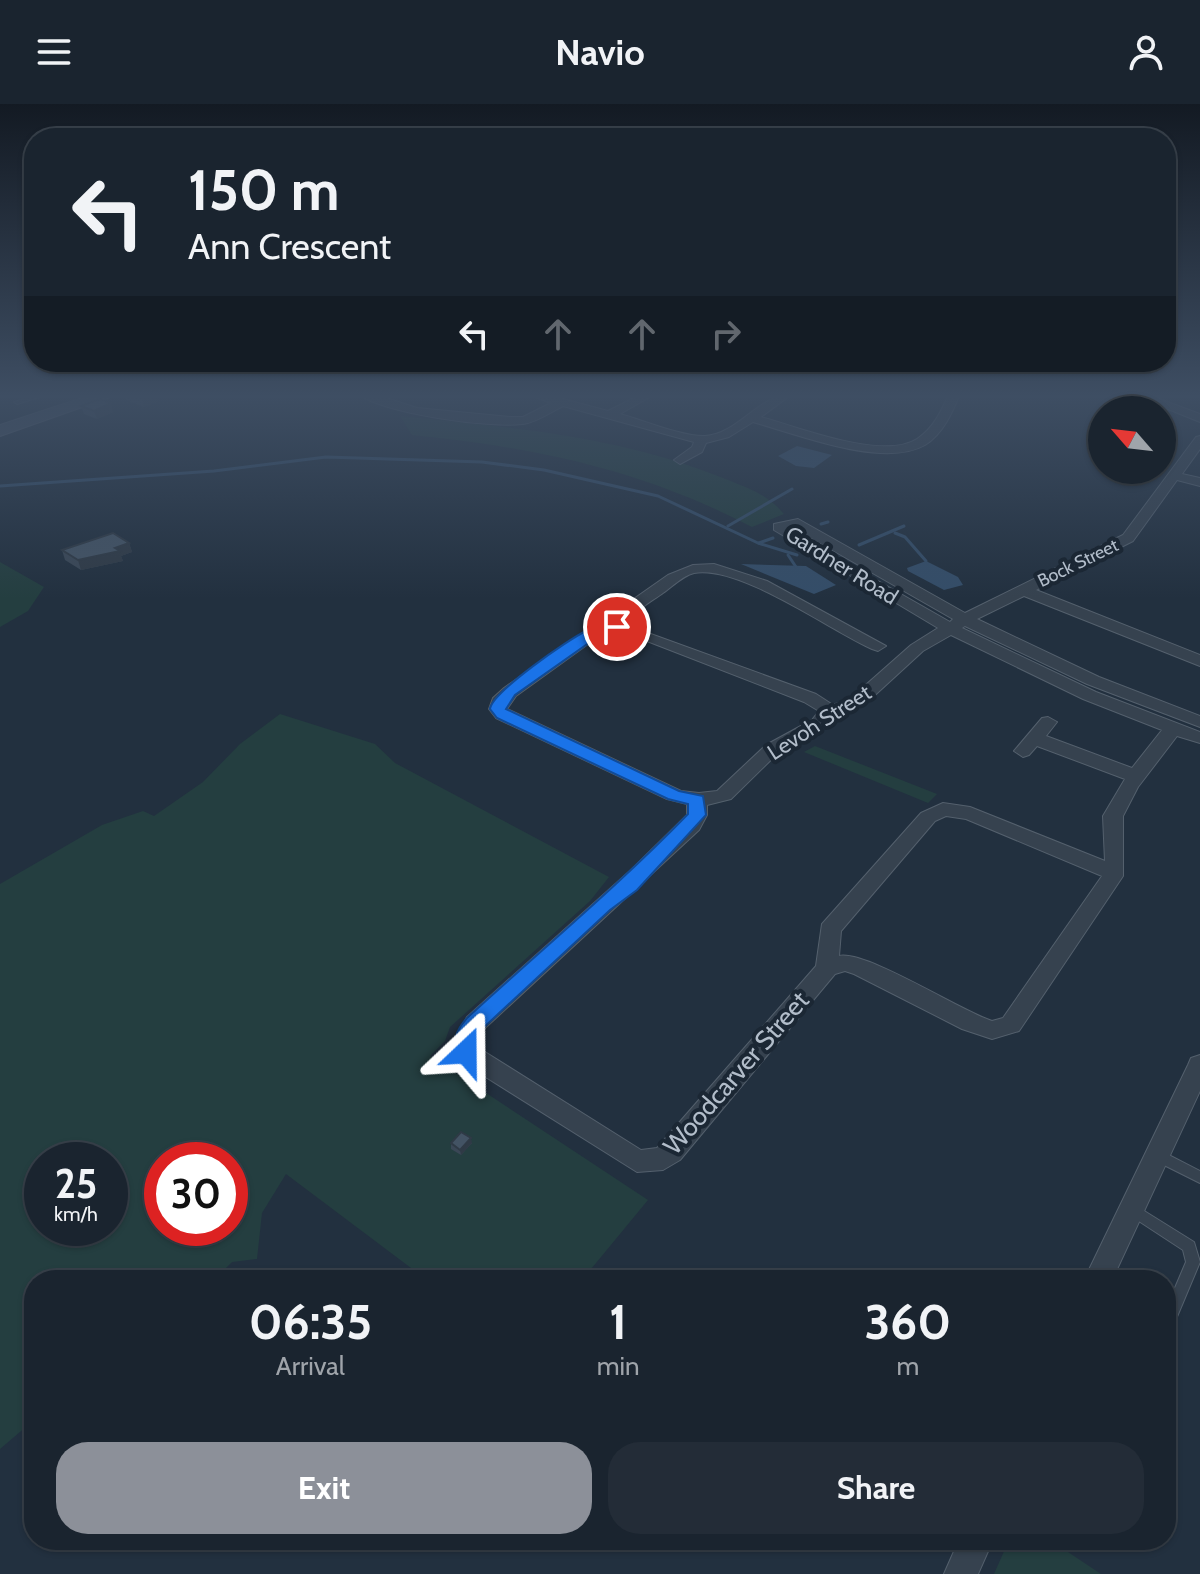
<!DOCTYPE html>
<style>
body{margin:0;font-family:Cabin,sans-serif;background:#232c37;color:#f1f3f6;height:100vh;display:flex;flex-direction:column;font-size:30px;white-space:nowrap}
*{box-sizing:border-box;margin:0}
p{font-size:26px;color:#9fa4aa}
.icon{flex:none;width:44px;height:44px;fill:none;stroke:currentColor;stroke-width:2;stroke-linecap:round;stroke-linejoin:round}
.map{position:relative;flex:1;overflow:hidden}
.drawer{position:absolute;left:24px;top:1166px;width:1152px;height:280px;display:flex;flex-direction:column;background:#1a242f;border-radius:32px;box-shadow:0 2px 6px #0004,0 0 0 2px #38414b}
.drawer>*{flex:none}
.guide{position:absolute;left:24px;top:24px;width:1152px;height:244px;border-radius:32px;box-shadow:0 2px 6px #0004,0 0 0 2px #38414b;background:#1a242f;color:#f1f3f6;overflow:hidden}
.needle{width:52px;rotate:298deg}
.controls{position:absolute;left:1088px;top:292px;display:grid;gap:16px}
.controls a{display:grid;place-items:center;width:88px;height:88px;border-radius:50%;background:#1a242f;box-shadow:0 2px 6px #0004,0 0 0 2px #38414b;font-size:40px}
.speed{position:absolute;left:24px;top:1038px;display:flex;gap:16px;font-size:40px;font-weight:700;text-align:center}
.speed>*{display:grid;place-content:center;width:104px;height:104px;border-radius:50%;background:#1a242f;box-shadow:0 2px 6px #0004,0 0 0 2px #38414b;line-height:1}
.speed small{font-size:20px;font-weight:400}
.speed .limit{border:12px solid #d22;background:#fff;color:#111}
.pin{position:absolute;display:grid;place-items:center;width:68px;height:68px;color:#fff;margin:-34px;border:4px solid #fff;border-radius:50%;box-shadow:0 2px 8px #0007}
.me{position:absolute;width:88px;margin:-44px;rotate:23deg;stroke-linejoin:round;filter:drop-shadow(0 0 6px #0008)}
.turn{display:flex;align-items:center;gap:28px;height:168px;padding:0 32px;font-size:36px}
.turn .icon{width:104px;height:104px;stroke-width:2.5}
.turn b{display:block;font-size:56px;line-height:68px}
.lanes{display:flex;align-items:center;height:76px;padding:0 32px;background:#0003;justify-content:center;gap:40px;direction:ltr}
.lanes .off{opacity:.35}
.eta{display:flex;justify-content:space-evenly;align-items:center;height:136px;text-align:center}
.eta b{font-size:48px;font-weight:700;line-height:56px}
.primary-button{display:flex;gap:16px;margin-top:auto;padding:16px 32px}
.primary-button a{flex:1;height:92px;border-radius:32px;background:#8c9099;color:#fff;font-size:32px;font-weight:700;line-height:92px;text-align:center}
.primary-button a+a{background:#232c37;color:#f1f3f6}
header{display:flex;justify-content:space-between;align-items:center;height:104px;padding:0 32px;background:#1a242f;font-size:36px;font-weight:700}
.map>svg:first-child{display:block}
</style>
<header><svg class="icon" aria-label="menu" viewBox="0 0 24 24"><path d="M4 6h16M4 12h16M4 18h16"/></svg>Navio<svg class="icon" aria-label="person" viewBox="0 0 24 24"><circle cx="12" cy="8" r="4"/><path d="M4 21q1-7 8-7t8 7"/></svg></header>
<div class="map">
<svg width="1200" height="1470" viewBox="0 0 1200 1470">
<rect width="100%" height="100%" fill="#22303f"/>
<g fill="#243e40" fill-rule="evenodd">
<path d="M400,312C510,323 620,332 723,374C748,384 767,390 784,410L752,423C643,366 534,343 412,331Z"/>
<path d="M0,458L44,483L28,507L0,523Z"/>
<path d="M280,610L375,640L395,659L609,773L590,797L450,923L445,937L430,952L648,1096L582,1176H427L286,1070L262,1109L257,1155L232,1158L217,1173L34,1176V1316L0,1345V780L102,721L143,707L154,712L203,678L240,640ZM42,1056H110V1124H42ZM162,1056H230V1124H162Z"/>
<path d="M815,642L937,690L928,699L804,648Z"/>
<path d="M1009,1436H1050L1101,1470H994Z"/>
</g>
<g fill="#344d68">
<path d="M797,342L832,351L814,364L796,362L778,352Z"/>
<path d="M926,457L958,473L963,481L944,486L908,467L907,464Z"/>
<path d="M741,460L806,462L836,481L814,490Z"/>
</g>
<g fill="none" stroke-linecap="round" stroke-linejoin="round">
<g stroke="#344d68" stroke-width="3">
<path d="M0,382L214,367L326,353L482,358L544,366L658,392L758,439L797,451"/>
<path d="M821,420L828,418"/>
<path d="M728,422L792,385"/>
<path d="M895,429L905,433L926,457"/>
<path d="M759,439L773,434"/>
<path d="M859,441L904,422"/>
<path d="M788,451L796,463"/>
</g>
<defs>
<g id="lane">
<path d="M41,290H49L17,300L14,298Z"/>
<path d="M1157,1045L1200,1067V1079L1152,1055L1150,1051L1152,1047Z"/>
<path d="M1133,1100L1194,1138L1200,1158L1171,1227L1166,1229V1205L1186,1158L1183,1146L1128,1110L1126,1106L1128,1102Z"/>
</g>
<g id="street">
<path d="M358,290H374L417,304L510,313H523L551,299L527,290H544L608,307L642,290H655L620,310C643,316 683,333 705,332C739,330 759,290 792,290L761,313C798,323 883,357 917,335C934,324 941,307 949,290H960C952,309 943,330 925,341C883,365 797,330 753,318L729,333L706,339L702,348L680,360L674,356L692,343L694,338L563,302C551,308 537,318 523,320C488,324 386,310 358,290Z"/>
<path d="M1131,290H1146L1200,310V318Z"/>
<path d="M1200,332V345L1182,370L1200,374V382L1177,376L1133,437L1036,486L1200,551V562L1024,492L977,515L1099,573L1200,612V623L1087,580L965,522L962,524L1096,588L1200,628V639L1177,632L1138,683L1123,712V772L1019,927L992,935L962,925L854,870L845,867L835,870L680,1056L663,1066L637,1068L457,955L452,940L467,913L631,766L687,711V700L667,695L496,614L489,605L493,594L504,584L590,524L611,519L628,499L668,471L693,461L714,460L767,477L886,542L878,547L872,545C828,525 740,461 694,469C682,472 672,483 663,489C649,499 635,506 626,521L816,590L833,601L851,594L911,541L938,524L774,426V420L798,415L965,509L1123,431L1196,333ZM792,423L953,515L950,518L834,452ZM613,528L634,532L804,598L819,607L812,616L766,641L717,687L699,689L681,687L507,605L516,592L602,530ZM951,531L1083,595L1162,626L1132,664L1046,632L1057,618L1048,613L1042,614L1014,647L1023,653L1029,651L1037,642L1125,675L1103,712L1105,757L970,703L943,699L921,709L822,820L816,862L657,1044L641,1046L477,943L484,925L699,726L707,711V701L731,695L778,649L824,624L834,612L863,602L923,547ZM946,712L966,715L1102,772L1003,914L992,917C959,906 866,846 839,852L841,827L935,717Z"/>
<path d="M1200,951V987L1112,1176H1084L1188,961L1191,954Z"/>
<path d="M959,1436H993L978,1470H944Z"/>
</g>
<path id="secondary" d="M94,290H119L0,332V321Z"/>
</defs>
<use href="#lane" stroke="#54606d" stroke-width="2"/>
<use href="#street" stroke="#54606d" stroke-width="2"/>
<use href="#secondary" stroke="#54606d" stroke-width="2"/>
<use href="#lane" fill="#36424f" fill-rule="evenodd"/>
<use href="#street" fill="#36424f" fill-rule="evenodd"/>
<use href="#secondary" fill="#445162" fill-rule="evenodd"/>
</g>
<g fill="#3a4756">
<path d="M7,290H43L23,296Z"/>
<path d="M124,290H157L159,297L144,303L126,296Z"/>
<path d="M81,302L113,308L97,315L84,310Z"/>
<path d="M129,439L132,448L121,452L123,457L81,466L65,456L62,446Z"/>
<path d="M451,1039H472L461,1051L451,1045Z"/>
</g>
<g fill="#2f3a46">
<path d="M21,290H43L23,296Z"/>
<path d="M155,290H157L159,297L144,303L142,294Z"/>
<path d="M111,299L113,308L97,315L94,307Z"/>
<path d="M129,439L132,448L121,452L123,457L81,466L78,456Z"/>
<path d="M471,1034L472,1039L461,1051L460,1046Z"/>
</g>
<g fill="#435364" stroke="#2f3a46" stroke-width="2">
<path d="M129,290H155L142,294Z"/>
<path d="M100,295L111,299L94,307L81,302Z"/>
<path d="M113,429L129,439L115,444L120,447L78,456L62,446Z"/>
<path d="M461,1028L471,1034L460,1046L451,1039Z"/>
</g>
<linearGradient id="sky" x2="0" y2="1"><stop stop-color="#131a23"/><stop offset="0.59" stop-color="#3e4e63"/><stop offset="1" stop-color="#3e4e63" stop-opacity="0"/></linearGradient>
<rect width="1200" height="495" fill="url(#sky)"/>
<path fill="#1a73e8" stroke="#114b97" stroke-width="2" d="M617,519L624,523L622,526L596,534L515,591L506,605L679,687L703,692L706,711L637,786L610,806L482,925L473,955H458C450,940 457,925 467,914C541,846 618,782 688,710V700L668,695L497,614L490,605C492,588 569,535 586,527C596,523 607,522 617,519Z"/>
<g text-anchor="middle" stroke-width="8" stroke-linejoin="round" paint-order="stroke">
<g font-size="18" fill="#b2bdca" stroke="#1b2734">
<text transform="translate(1078 459) rotate(-26)" y="6">Bock Street</text>
</g>
<g font-size="22" fill="#b2bdca" stroke="#1b2734">
<text transform="translate(842 461) rotate(32)" y="8">Gardner Road</text>
<text transform="translate(819 618) rotate(-33)" y="8">Levoh Street</text>
</g>
<g font-size="26" fill="#b2bdca" stroke="#1b2734">
<text transform="translate(736 969) rotate(-49)" y="9">Woodcarver Street</text>
</g>
</g>
</svg>
<div class="controls">
<a><svg class="needle" viewBox="-14 -14 28 28"><path d="M0-13l5 13h-10z" fill="#e53935"/><path d="M0 13l5-13h-10z" fill="#9fa4aa"/></svg></a>
</div>
<div class="speed"><div>25<small>km/h</small></div><div class="limit">30</div></div>
<div class="pin" style="left:617px;top:523px;background:#d93025"><svg class="icon" aria-label="arrive" viewBox="0 0 24 24"><path d="M6 21V4h12l-3 4 3 4H6"/></svg></div>
<svg class="me" style="left:466px;top:948px" viewBox="-20 -20 40 40"><path d="M0-17L14 15 0 8-14 15z" fill="#1a73e8" stroke="#fff" stroke-width="4"/></svg>
<div class="guide">
<div class="turn"><svg class="icon" aria-label="left" viewBox="0 0 24 24"><path d="M17 20v-9H6M10 6l-5 5 5 5"/></svg><div><b>150 m</b>Ann Crescent</div></div>
<div class="lanes"><svg class="icon" aria-label="left" viewBox="0 0 24 24"><path d="M17 20v-9H6M10 6l-5 5 5 5"/></svg><svg class="icon off" aria-label="ahead" viewBox="0 0 24 24"><path d="M12 20V5M6 11l6-6 6 6"/></svg><svg class="icon off" aria-label="ahead" viewBox="0 0 24 24"><path d="M12 20V5M6 11l6-6 6 6"/></svg><svg class="icon off" aria-label="right" viewBox="0 0 24 24"><path d="M7 20v-9h11M14 6l5 5-5 5"/></svg></div>
</div>
<section class="drawer">
<div class="eta">
<div><b>06:35</b><p>Arrival</p></div>
<div><b>1</b><p>min</p></div>
<div><b>360</b><p>m</p></div>
</div>
<div class="primary-button"><a>Exit</a><a>Share</a></div>
</section>
</div>
